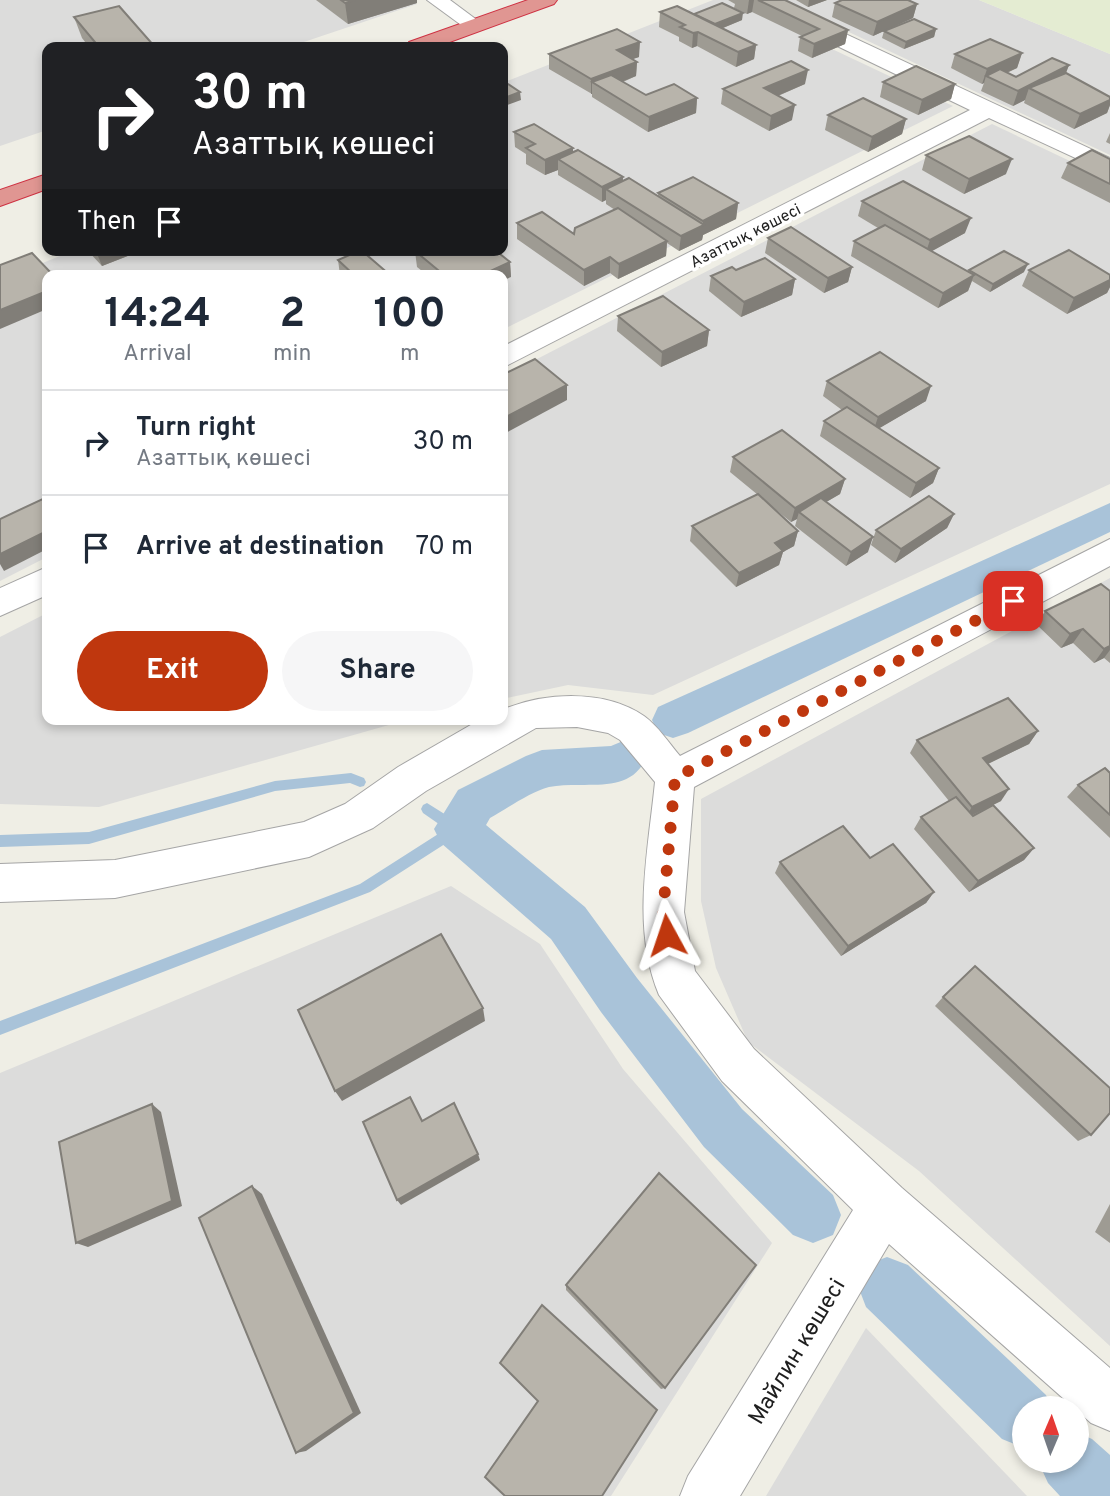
<!DOCTYPE html>
<meta charset="utf-8">
<style>
body{margin:0;font-family:Overpass,sans-serif;background:#f6f6f7;color:#1f2937;height:100vh;display:flex;flex-direction:column;font-size:26px;white-space:nowrap}
*{box-sizing:border-box;margin:0}
p{font-size:23px;color:#747a83}
.icon{flex:none;width:38px;height:38px;fill:none;stroke:currentColor;stroke-width:2;stroke-linecap:round;stroke-linejoin:round}
.map{position:relative;flex:1;overflow:hidden}
.side{position:absolute;left:42px;top:270px;width:466px;height:455px;display:flex;flex-direction:column;background:#fff;border-radius:14px;box-shadow:0 4px 10px #0003}
.side>*{flex:none}
.banner{position:absolute;left:42px;top:42px;width:466px;height:214px;border-radius:14px;box-shadow:0 4px 10px #0003;background:#202124;color:#fff;overflow:hidden}
.needle{width:46px;rotate:2deg}
.buttons{position:absolute;left:1012px;top:1396px;display:grid;gap:14px}
.buttons a{display:grid;place-items:center;width:77px;height:77px;border-radius:50%;background:#fff;box-shadow:0 4px 10px #0003;font-size:35px}
.pin{position:absolute;display:grid;place-items:center;width:60px;height:60px;color:#fff;margin:-30px;border-radius:14px;box-shadow:0 4px 10px #0006}
.me{position:absolute;width:77px;margin:-38px;rotate:355deg;stroke-linejoin:round;filter:drop-shadow(0 0 5px #0008)}
.turn{display:flex;align-items:center;gap:24px;height:147px;padding:0 35px;font-size:32px}
.turn .icon{width:91px;height:91px;stroke-width:2.5}
.turn b{display:block;font-size:49px;line-height:60px}
.then{display:flex;align-items:center;height:66px;padding:0 35px;background:#0003;gap:14px;font-size:26px}
.eta{display:flex;justify-content:space-evenly;align-items:center;height:119px;text-align:center}
.eta b{font-size:42px;font-weight:700;line-height:49px}
.action{display:flex;gap:14px;margin-top:auto;padding:14px 35px}
.action a{flex:1;height:80px;border-radius:42px;background:#bf370e;color:#fff;font-size:28px;font-weight:700;line-height:80px;text-align:center}
.action a+a{background:#f6f6f7;color:#1f2937}
ul{padding:0;list-style:none}
li{display:flex;align-items:center;gap:21px;height:105px;padding:0 35px;border-top:2px solid #e0e1e3}
li div{flex:1}
li b{display:block;font-size:26px}
li em{font-style:normal}
.map>svg:first-child{display:block}
</style>
<div class="map">
<svg width="1110" height="1496" viewBox="0 0 1110 1496">
<rect width="100%" height="100%" fill="#efeee5"/>
<g fill="#dcdcdb">
<path d="M0,0H411L417,4L289,47H47V130L0,146Z"/>
<path d="M713,0H728L953,106L502,330V275H47V557L0,581V280L75,250H502V83Z"/>
<path d="M781,0H979L1110,54V155Z"/>
<path d="M992,124L1110,180V484L653,695L568,685L502,699V377Z"/>
<path d="M1110,578V1346L919,1171L748,1042L716,968L701,901V799Z"/>
<path d="M47,613V719H410L99,807L0,804V637Z"/>
<path d="M451,886L540,944L623,1069L772,1243L611,1496H0V1073Z"/>
<path d="M866,1328L1027,1496H766Z"/>
</g>
<path fill="#e4ecd2" d="M979,0H1110V54Z"/>
<g fill="none" stroke-linecap="round" stroke-linejoin="round">
<g fill="#a9c3d9" fill-rule="evenodd">
<path d="M351,773L364,778L366,782L364,786L360,787L350,783L275,791L89,844L0,847V835L89,832L275,781Z"/>
<path d="M427,803L462,825L463,829L462,833L370,892L0,1035V1021L360,884L446,829L423,813L421,809L423,805Z"/>
</g>
<g fill="#a9c3d9" fill-rule="evenodd">
<path d="M1110,503V532L688,733L673,738L658,733L652,720L658,707Z"/>
<path d="M623,741L639,747L645,760C628,796 582,780 549,787C530,792 508,808 490,818L486,825L585,907L637,978L742,1109L833,1195L841,1215L833,1235L813,1243L793,1235L704,1147L601,1012L551,939L441,843L434,829L458,790L526,756L542,750L611,746Z"/>
<path d="M887,1257L908,1265L1046,1395L1052,1409H1024V1448L1002,1439L866,1307L858,1286L866,1265Z"/>
<path d="M1076,1432L1092,1439L1110,1455V1496H1060L1048,1483L1038,1461H1076Z"/>
</g>
<defs>
<g id="minor">
<path d="M427,0H450L485,26L475,32L468,30Z"/>
<path d="M747,0H773L1110,158V174L989,118L502,368V347L970,110L750,4Z"/>
<path d="M1110,539V566L694,787L684,912L695,971L754,1049L902,1188L1110,1368V1431L1091,1423L889,1244L740,1496H680L688,1476L853,1210L722,1081L659,995C631,928 648,852 655,782L620,740L608,733L577,727L536,728L426,791L373,828L309,857L115,898L0,902V864L115,860L304,822L345,804L398,767L481,719H502V710C544,692 605,689 644,716C658,726 669,743 680,756Z"/>
<path d="M47,567V595L0,616V588Z"/>
</g>
<g id="highway">
<path d="M528,0H557L554,4L436,47H406L409,42Z"/>
<path d="M47,174V189L0,206V190Z"/>
</g>
</defs>
<use href="#minor" stroke="#a5a5a5" stroke-width="2"/>
<use href="#highway" stroke="#ce3142" stroke-width="2"/>
<use href="#minor" fill="#fff" fill-rule="evenodd"/>
<use href="#highway" fill="#e09692" fill-rule="evenodd"/>
</g>
<g fill="#9e9b93">
<path d="M316,0H417V3L348,24Z"/>
<path d="M728,0H785L848,30L845,44L812,58L798,51L800,37L802,36L752,12L747,14L734,8L735,4Z"/>
<path d="M796,0H827L808,7Z"/>
<path d="M835,3L917,4L913,18L892,28L936,29L934,37L904,49L882,38L884,31L873,36L832,17Z"/>
<path d="M660,12L694,14L742,20L723,28L756,45L754,59L736,67L697,46L692,48L679,41V37L659,27Z"/>
<path d="M74,17L155,47H89L82,38Z"/>
<path d="M1022,53L1017,68L1007,73L1016,77L1069,65L1066,73L1110,97V105L1107,113L1074,129L1024,103L1025,100L1013,106L981,91L984,83L982,84L951,68L955,54Z"/>
<path d="M549,54L639,57L632,59L637,62L636,76L623,82L646,95L697,98L696,113L648,132L592,97V94L549,69Z"/>
<path d="M883,82L955,84L951,99L918,115L880,97Z"/>
<path d="M805,84L778,96L792,120L769,131L721,104L723,89Z"/>
<path d="M828,115L906,119L902,134L868,152L825,130Z"/>
<path d="M514,132L573,153L623,177V181L658,196V193L738,203L736,219L703,235L702,240L679,251L667,243L666,256L618,279L610,273L584,286L517,239V223L574,234L615,210L606,204V200L602,202L558,175V170L545,175L526,164V154L515,147Z"/>
<path d="M1110,133V144L1106,142Z"/>
<path d="M926,155L1006,174L964,194L922,170Z"/>
<path d="M1110,159V203L1061,178L1068,163Z"/>
<path d="M862,201L965,233L931,251L968,272L969,270L1024,272L990,292L972,281L968,291L938,308L851,256L854,241L878,228L858,216Z"/>
<path d="M768,238L852,267L848,282L824,293L765,253Z"/>
<path d="M87,250H143L102,266Z"/>
<path d="M415,251L510,262L511,277L502,275H427L417,267Z"/>
<path d="M338,260L390,275H340Z"/>
<path d="M736,270L795,279L792,295L741,317L709,291L711,276Z"/>
<path d="M1029,270L1110,275V287L1107,293L1067,314L1022,286Z"/>
<path d="M618,316L709,330L707,346L661,367L617,331Z"/>
<path d="M827,381L926,401L879,428L939,468L933,483L910,498L820,436L824,421L842,410L823,396Z"/>
<path d="M733,457L845,479L840,494L826,502L868,552L846,566L795,526L797,519L791,522L765,501L798,531L794,546L783,552L779,565L736,587L690,541L692,526L758,495L730,472Z"/>
<path d="M954,514L947,528L895,563L871,545L876,530Z"/>
<path d="M1110,591V663L1104,658L1094,663L1073,643L1061,648L1037,625L1045,611Z"/>
<path d="M1038,731L1029,744L988,764L1001,801L993,805L1034,848L1024,860L969,892L914,829L921,817L949,801L910,753L917,740Z"/>
<path d="M1110,773V838L1067,797L1078,785Z"/>
<path d="M780,862L934,892L926,903L841,956L775,873Z"/>
<path d="M943,997L1091,1135L1078,1141L935,1006Z"/>
<path d="M1110,1204V1243L1095,1232Z"/>
<path d="M566,1285L665,1388L661,1389L566,1290Z"/>
</g>
<g fill="#817e78">
<path d="M355,0H417V3L348,24L345,3Z"/>
<path d="M749,0H754L752,12L747,14Z"/>
<path d="M809,0H827L808,7Z"/>
<path d="M917,4L913,18L873,36L877,22Z"/>
<path d="M743,13L742,20L713,32L714,25Z"/>
<path d="M936,29L934,37L904,49L906,42Z"/>
<path d="M848,30L845,44L812,58L814,44Z"/>
<path d="M698,32L697,46L692,48L693,33Z"/>
<path d="M640,42L639,57L616,65L617,50Z"/>
<path d="M756,45L754,59L736,67L738,52Z"/>
<path d="M1022,53L1017,68L992,79L986,76L984,83L982,84L987,69Z"/>
<path d="M637,62L636,76L604,89L592,82V94H591V79Z"/>
<path d="M1069,65L1063,80L1029,88L1025,100L1013,106L1018,91Z"/>
<path d="M808,70L805,84L761,103L764,88Z"/>
<path d="M955,84L951,99L918,115L922,100Z"/>
<path d="M520,92L521,100L502,107V99Z"/>
<path d="M697,98L696,113L648,132L649,117Z"/>
<path d="M1110,100V105L1107,113L1074,129L1080,114Z"/>
<path d="M795,105L792,120L769,131L771,116Z"/>
<path d="M906,119L902,134L868,152L872,137Z"/>
<path d="M573,148V163L558,159V170L545,175V160Z"/>
<path d="M1012,159L1006,174L964,194L969,179Z"/>
<path d="M623,177L622,192L606,189V200L602,202V187Z"/>
<path d="M738,203L736,219L703,235L702,240L679,251L681,236L703,225V221Z"/>
<path d="M971,218L965,233L925,255L930,240Z"/>
<path d="M667,241L666,256L618,279L619,264Z"/>
<path d="M97,250H143L102,266L96,251Z"/>
<path d="M610,257V273L584,286V270Z"/>
<path d="M510,262L511,277L502,281V275H482Z"/>
<path d="M1028,264L1024,272L990,292L993,284Z"/>
<path d="M852,267L848,282L824,293L828,278Z"/>
<path d="M974,275L968,291L938,308L943,293Z"/>
<path d="M795,279L792,295L741,317L744,302Z"/>
<path d="M1110,280V287L1107,293L1067,314L1074,298Z"/>
<path d="M47,291V309L0,329V310Z"/>
<path d="M709,330L707,346L661,367L662,352Z"/>
<path d="M567,385V400L502,435V419Z"/>
<path d="M931,386L926,401L873,432L878,417Z"/>
<path d="M939,468L933,483L910,498L916,483Z"/>
<path d="M845,479L840,494L804,515L799,512L797,519L791,522L795,508Z"/>
<path d="M954,514L947,528L895,563L901,549Z"/>
<path d="M47,531V549L4,571L0,564V554Z"/>
<path d="M798,531L794,546L783,552L779,565L736,587L739,573L775,543Z"/>
<path d="M873,537L868,552L846,566L851,552Z"/>
<path d="M1083,629L1073,643L1061,648L1070,634Z"/>
<path d="M1110,646V650L1104,658L1094,663L1104,649Z"/>
<path d="M1038,731L1029,744L975,770L983,758Z"/>
<path d="M1009,789L1001,801L964,819L972,807Z"/>
<path d="M1034,848L1024,860L969,892L978,881Z"/>
<path d="M934,892L926,903L841,956L848,946Z"/>
<path d="M483,1008L485,1021L342,1101L335,1091Z"/>
<path d="M152,1104L161,1112L182,1206L88,1247L76,1243Z"/>
<path d="M478,1154L480,1160L401,1205L397,1200Z"/>
<path d="M252,1186L262,1194L361,1413L306,1451L296,1453Z"/>
</g>
<g fill="#b8b4ab" stroke="#817e78" stroke-width="2">
<path d="M341,0H355L345,3Z"/>
<path d="M758,0H785L848,30L814,44L800,37L819,29Z"/>
<path d="M842,0H908L917,4L877,22L835,3Z"/>
<path d="M722,3L743,13L715,24L694,14Z"/>
<path d="M119,6L155,47H99L74,17Z"/>
<path d="M677,6L756,45L738,52L698,32L693,33L680,27L685,25L660,12Z"/>
<path d="M914,19L936,29L906,42L884,31Z"/>
<path d="M617,29L640,42L617,50L637,62L591,79L549,54Z"/>
<path d="M990,39L1022,53L987,69L955,54Z"/>
<path d="M1052,58L1069,65L1018,91L986,76L1000,69L1016,77Z"/>
<path d="M791,61L808,70L764,88L795,105L771,116L723,89Z"/>
<path d="M916,66L955,84L922,100L883,82Z"/>
<path d="M1066,73L1110,97V100L1080,114L1029,88Z"/>
<path d="M611,75L646,95L674,84L697,98L649,117L592,82Z"/>
<path d="M502,80L520,92L502,99Z"/>
<path d="M863,98L906,119L872,137L828,115Z"/>
<path d="M534,124L573,148L545,160L526,148L535,144L514,132Z"/>
<path d="M969,136L1012,159L969,179L926,155Z"/>
<path d="M578,150L623,177L602,187L558,159Z"/>
<path d="M1092,150L1110,159V184L1068,163Z"/>
<path d="M693,177L738,203L703,221L658,193Z"/>
<path d="M629,178L704,225L681,236L606,189Z"/>
<path d="M903,181L971,218L930,240L862,201Z"/>
<path d="M618,208L667,241L619,264L610,257L584,270L517,223L542,212L574,234L575,228Z"/>
<path d="M885,225L974,275L943,293L854,241Z"/>
<path d="M791,227L852,267L828,278L768,238Z"/>
<path d="M361,250L390,275H354L338,260Z"/>
<path d="M418,250H495L510,262L482,275H444L415,251Z"/>
<path d="M1069,250L1110,275V280L1074,298L1029,270Z"/>
<path d="M1004,251L1028,264L993,284L969,270Z"/>
<path d="M32,253L53,275H47V291L0,310V265Z"/>
<path d="M765,258L795,279L744,302L711,276L732,267L736,270Z"/>
<path d="M663,296L709,330L662,352L618,316Z"/>
<path d="M880,352L931,386L878,417L827,381Z"/>
<path d="M535,359L567,385L502,419V375Z"/>
<path d="M847,407L939,468L916,483L824,421Z"/>
<path d="M782,430L845,479L795,508L733,457Z"/>
<path d="M758,494L798,531L775,543L783,551L739,573L692,526Z"/>
<path d="M929,496L954,514L901,549L876,530Z"/>
<path d="M47,497V531L0,554V519Z"/>
<path d="M821,498L873,537L851,552L799,512Z"/>
<path d="M1101,584L1110,591V646L1104,649L1083,629L1070,634L1045,611Z"/>
<path d="M1008,698L1038,731L983,758L1009,789L972,807L917,740Z"/>
<path d="M1105,768L1110,773V815L1078,785Z"/>
<path d="M956,797L973,816L993,805L1034,848L978,881L921,817Z"/>
<path d="M843,826L870,858L893,844L934,892L848,946L780,862Z"/>
<path d="M441,934L483,1008L335,1091L298,1010Z"/>
<path d="M975,966L1110,1088V1113L1091,1135L943,997Z"/>
<path d="M410,1097L422,1121L454,1103L478,1154L397,1200L363,1122Z"/>
<path d="M152,1104L172,1201L76,1243L59,1142Z"/>
<path d="M659,1173L756,1265L665,1388L566,1285Z"/>
<path d="M252,1186L354,1413L296,1453L199,1218Z"/>
<path d="M542,1305L657,1410L602,1496H505L485,1477L538,1401L500,1363Z"/>
</g>
<g fill="none" stroke-linecap="round" stroke-linejoin="round">
<path stroke="#bf370e" stroke-width="12" stroke-dasharray="0 21.6" d="M667,935L663,912L675,778L1013,601"/>
</g>
<g text-anchor="middle" stroke-width="7" stroke-linejoin="round" paint-order="stroke">
<g font-size="16" fill="#1e1e1e" stroke="#fff">
<text transform="translate(745 235) rotate(-27)" y="6">Азаттық көшесі</text>
</g>
<g font-size="23" fill="#1e1e1e" stroke="#fff">
<text transform="translate(796 1351) rotate(-59)" y="8">Майлин көшесі</text>
</g>
</g>
</svg>
<div class="buttons">
<a><svg class="needle" viewBox="-14 -14 28 28"><path d="M0-13l5 13h-10z" fill="#e53935"/><path d="M0 13l5-13h-10z" fill="#747a83"/></svg></a>
</div>
<div class="pin" style="left:1013px;top:601px;background:#d93025"><svg class="icon" aria-label="arrive" viewBox="0 0 24 24"><path d="M6 21V4h12l-3 4 3 4H6"/></svg></div>
<svg class="me" style="left:667px;top:935px" viewBox="-20 -20 40 40"><path d="M0-17L14 15 0 8-14 15z" fill="#bf370e" stroke="#fff" stroke-width="4"/></svg>
<div class="banner">
<div class="turn"><svg class="icon" aria-label="right" viewBox="0 0 24 24"><path d="M7 20v-9h11M14 6l5 5-5 5"/></svg><div><b>30 m</b>Азаттық көшесі</div></div>
<div class="then">Then<svg class="icon" aria-label="arrive" viewBox="0 0 24 24"><path d="M6 21V4h12l-3 4 3 4H6"/></svg></div>
</div>
<section class="side">
<div class="eta">
<div><b>14:24</b><p>Arrival</p></div>
<div><b>2</b><p>min</p></div>
<div><b>100</b><p>m</p></div>
</div>
<ul>
<li><svg class="icon" aria-label="right" viewBox="0 0 24 24"><path d="M7 20v-9h11M14 6l5 5-5 5"/></svg><div><b>Turn right</b><p>Азаттық көшесі</p></div><em>30 m</em></li>
<li><svg class="icon" aria-label="arrive" viewBox="0 0 24 24"><path d="M6 21V4h12l-3 4 3 4H6"/></svg><div><b>Arrive at destination</b></div><em>70 m</em></li>
</ul>
<div class="action"><a>Exit</a><a>Share</a></div>
</section>
</div>
